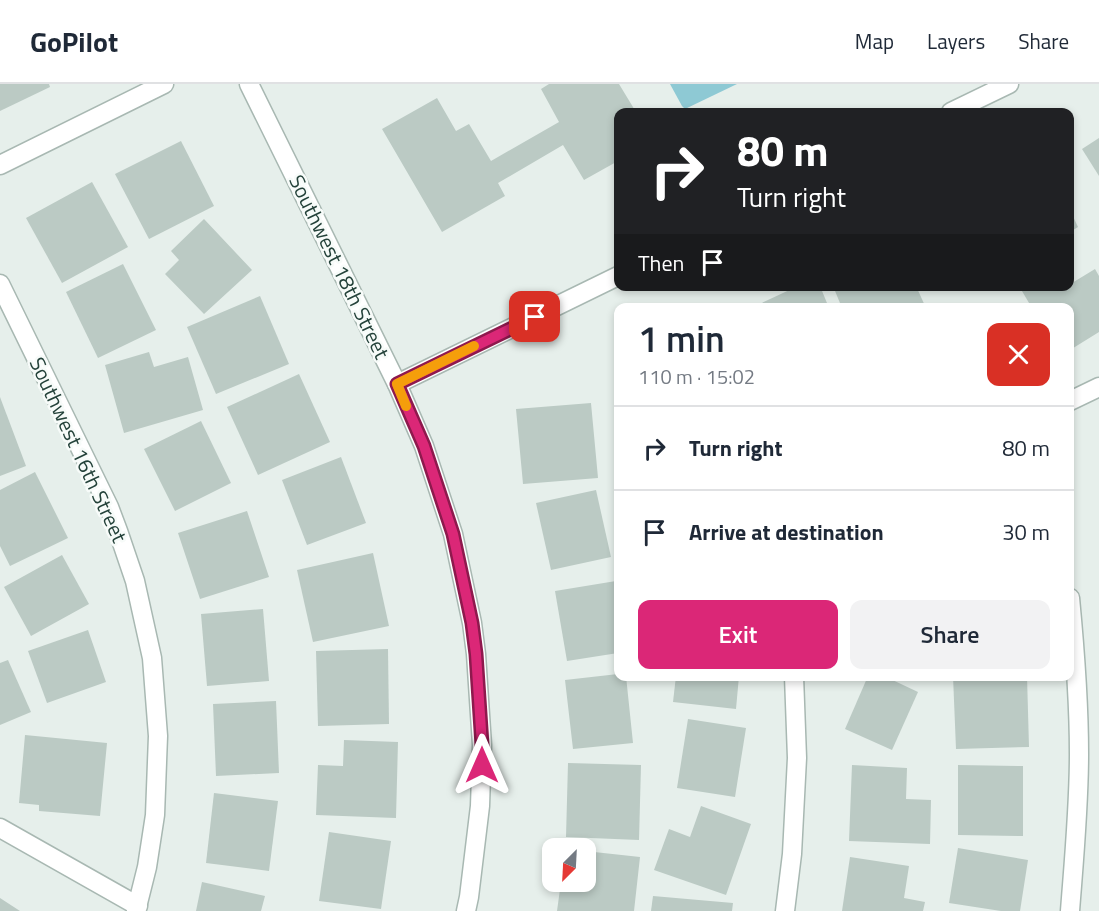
<!DOCTYPE html>
<meta charset="utf-8">
<style>
body{margin:0;font-family:"Titillium Web",sans-serif;background:#f2f2f3;color:#1f2937;height:100vh;display:flex;flex-direction:column;font-size:22px;white-space:nowrap}
*{box-sizing:border-box;margin:0}
p{font-size:20px;color:#747a83}
.icon{flex:none;width:33px;height:33px;fill:none;stroke:currentColor;stroke-width:2;stroke-linecap:round;stroke-linejoin:round}
.map{position:relative;flex:1;overflow:hidden}
.panel{position:absolute;left:614px;top:219px;width:460px;height:378px;display:flex;flex-direction:column;background:#fff;border-radius:12px;box-shadow:0 3px 9px #0003}
.panel>*{flex:none}
.banner{position:absolute;left:614px;top:24px;width:460px;height:183px;border-radius:12px;box-shadow:0 3px 9px #0003;background:#202124;color:#fff;overflow:hidden}
.needle{width:39px;rotate:204deg}
.controls{position:absolute;left:542px;top:754px;display:grid;gap:12px}
.controls a{display:grid;place-items:center;width:54px;height:54px;border-radius:12px;background:#fff;box-shadow:0 3px 9px #0003;font-size:30px}
.pin{position:absolute;display:grid;place-items:center;width:51px;height:51px;color:#fff;margin:-26px;border-radius:12px;box-shadow:0 3px 9px #0006}
.me{position:absolute;width:66px;margin:-33px;rotate:0deg;stroke-linejoin:round;filter:drop-shadow(0 0 4px #0008)}
.turn{display:flex;align-items:center;gap:21px;height:126px;padding:0 24px;font-size:27px}
.turn .icon{width:78px;height:78px;stroke-width:2.5}
.turn b{display:block;font-size:42px;line-height:51px}
.then{display:flex;align-items:center;height:57px;padding:0 24px;background:#0003;gap:12px;font-size:22px}
.round{display:grid;place-items:center;flex:none;width:63px;height:63px;border-radius:12px;background:#f2f2f3}
.summary{display:flex;align-items:center;justify-content:space-between;height:102px;padding:0 24px}
h1{font-size:36px;font-weight:600;line-height:45px}
.primary-button{display:flex;gap:12px;margin-top:auto;padding:12px 24px}
.primary-button a{flex:1;height:69px;border-radius:12px;background:#db2777;color:#fff;font-size:24px;font-weight:600;line-height:69px;text-align:center}
.primary-button a+a{background:#f2f2f3;color:#1f2937}
ul{padding:0;list-style:none}
li{display:flex;align-items:center;gap:18px;height:84px;padding:0 24px;border-top:2px solid #e0e1e3}
li div{flex:1}
li b{display:block;font-size:22px}
li em{font-style:normal}
header{display:flex;align-items:center;gap:36px;box-sizing:border-box;height:84px;padding:0 30px;background:#fff;border-bottom:2px solid #e0e1e3}
header strong{font-size:28px}
nav{display:flex;gap:33px;margin-inline-start:auto;font-size:21px}
.map>svg:first-child{display:block}
</style>
<header>
<strong>GoPilot</strong>
<nav><a>Map</a><a>Layers</a><a>Share</a></nav>
</header>
<div class="map">
<svg width="1099" height="827" viewBox="0 0 1099 827">
<rect width="100%" height="100%" fill="#e6efeb"/>
<path fill="#8ec9d4" d="M670,0H737L685,25L682,22Z"/>
<g fill="#bbcac4">
<path d="M0,0H49L50,3L0,27Z"/>
<path d="M549,0H619L636,28H618V77L584,96L563,61L498,99L505,112L442,148L382,45L437,14L456,47L469,40L491,77L559,38L541,5Z"/>
<path d="M1099,54V92L1082,65Z"/>
<path d="M181,57L214,122L149,155L115,90Z"/>
<path d="M92,98L128,163L62,199L26,134Z"/>
<path d="M1070,126L1078,143L1070,148Z"/>
<path d="M204,135L252,186L204,230L165,190L179,176L171,167Z"/>
<path d="M123,180L156,246L98,274L66,208Z"/>
<path d="M1095,185L1099,192V248L1070,266V224H1032L1019,202H1070V194L1072,199Z"/>
<path d="M798,202H820L829,224H751Z"/>
<path d="M833,202H916L926,224H842Z"/>
<path d="M260,212L289,280L216,310L187,243Z"/>
<path d="M149,268L154,283L188,273L203,326L124,349L105,281Z"/>
<path d="M299,290L330,358L258,391L227,323Z"/>
<path d="M0,313L26,382L0,392Z"/>
<path d="M591,319L598,394L523,400L516,325Z"/>
<path d="M201,337L231,399L175,427L144,365Z"/>
<path d="M341,373L366,439L307,461L282,396Z"/>
<path d="M35,388L68,454L10,482L0,462V406Z"/>
<path d="M596,406L611,473L551,486L536,419Z"/>
<path d="M247,427L269,493L200,515L178,449Z"/>
<path d="M373,469L389,542L313,558L297,486Z"/>
<path d="M62,471L89,520L31,552L4,503Z"/>
<path d="M616,497L618,511V569L567,577L555,507Z"/>
<path d="M263,525L269,597L207,602L201,530Z"/>
<path d="M88,546L106,598L47,619L28,567Z"/>
<path d="M388,565L389,640L318,642L316,567Z"/>
<path d="M8,576L31,628L0,641V579Z"/>
<path d="M618,590V592H626L633,659L573,665L565,596Z"/>
<path d="M676,592H739L736,625L673,618Z"/>
<path d="M868,592H884L918,608L892,666L845,645Z"/>
<path d="M953,592H1027L1029,663L956,665Z"/>
<path d="M276,617L279,689L216,692L213,620Z"/>
<path d="M688,635L746,644L735,713L677,704Z"/>
<path d="M25,651L107,659L100,732L39,727V721L19,719Z"/>
<path d="M344,656L398,658L396,734L316,731L318,681L343,682Z"/>
<path d="M568,679L641,681L639,756L566,753Z"/>
<path d="M852,681L907,684L906,715L931,716L930,760L849,757Z"/>
<path d="M958,681L1023,682V752L958,751Z"/>
<path d="M214,709L278,717L269,787L206,779Z"/>
<path d="M701,722L751,740L726,811L654,786L669,745L690,753Z"/>
<path d="M329,748L391,757L381,825L319,817Z"/>
<path d="M958,764L1028,776L1020,827H1001L949,819Z"/>
<path d="M585,767L640,773L634,827H557L561,798H585Z"/>
<path d="M850,773L909,782L904,814L925,818L923,827H842Z"/>
<path d="M202,798L265,812L261,827H196Z"/>
<path d="M653,812L733,819L732,827H651Z"/>
<path d="M0,814L20,827H0Z"/>
</g>
<g fill="none" stroke-linecap="round" stroke-linejoin="round">
<defs>
<g id="minor">
<path d="M249,0L397,300L424,362L453,450L472,539L476,570L482,661L480,722L469,813L466,827"/>
<path d="M951,28L1009,0"/>
<path d="M0,81L164,0"/>
<path d="M0,200L109,423L118,447L135,497L152,574L158,652L155,731L147,783L136,827"/>
<path d="M397,300L618,192"/>
<path d="M1070,317L1099,303"/>
<path d="M1070,514C1075,566 1079,618 1079,670C1079,723 1074,775 1070,827"/>
<path d="M0,744L138,822"/>
<path d="M785,827L792,770L797,674L794,592"/>
</g>
</defs>
<use href="#minor" stroke="#a8b8b2" stroke-width="21"/>
<use href="#minor" stroke="#fff" stroke-width="18"/>
</g>
<g fill="none" stroke-linecap="round" stroke-linejoin="round">
<defs>
<path id="route" d="M482,681V661L476,570L472,539L453,450L424,362L397,300L535,233"/>
</defs>
<use href="#route" stroke="#8e194d" stroke-width="15"/>
<use href="#route" stroke="#db2777" stroke-width="10"/>
<path stroke="#f59e0b" stroke-width="10" d="M406,322L397,300L474,262"/>
</g>
<g text-anchor="middle" stroke-width="5" stroke-linejoin="round" paint-order="stroke">
<g font-size="21" fill="#24423a" stroke="#f7fbf9">
<text transform="translate(339 183) rotate(64)" y="7">Southwest 18th Street</text>
<text transform="translate(78 366) rotate(65)" y="7">Southwest 16th Street</text>
</g>
</g>
</svg>
<div class="controls">
<a><svg class="needle" viewBox="-14 -14 28 28"><path d="M0-13l5 13h-10z" fill="#e53935"/><path d="M0 13l5-13h-10z" fill="#747a83"/></svg></a>
</div>
<div class="pin" style="left:535px;top:233px;background:#d93025"><svg class="icon" aria-label="arrive" viewBox="0 0 24 24"><path d="M6 21V4h12l-3 4 3 4H6"/></svg></div>
<svg class="me" style="left:482px;top:681px" viewBox="-20 -20 40 40"><path d="M0-17L14 15 0 8-14 15z" fill="#db2777" stroke="#fff" stroke-width="4"/></svg>
<div class="banner">
<div class="turn"><svg class="icon" aria-label="right" viewBox="0 0 24 24"><path d="M7 20v-9h11M14 6l5 5-5 5"/></svg><div><b>80 m</b>Turn right</div></div>
<div class="then">Then<svg class="icon" aria-label="arrive" viewBox="0 0 24 24"><path d="M6 21V4h12l-3 4 3 4H6"/></svg></div>
</div>
<section class="panel">
<div class="summary"><div><h1>1 min</h1><p>110 m · 15:02</p></div><a class="round" style="background:#d93025;color:#fff"><svg class="icon" aria-label="close" viewBox="0 0 24 24"><path d="M6 6l12 12M18 6L6 18"/></svg></a></div>
<ul>
<li><svg class="icon" aria-label="right" viewBox="0 0 24 24"><path d="M7 20v-9h11M14 6l5 5-5 5"/></svg><div><b>Turn right</b></div><em>80 m</em></li>
<li><svg class="icon" aria-label="arrive" viewBox="0 0 24 24"><path d="M6 21V4h12l-3 4 3 4H6"/></svg><div><b>Arrive at destination</b></div><em>30 m</em></li>
</ul>
<div class="primary-button"><a>Exit</a><a>Share</a></div>
</section>
</div>
